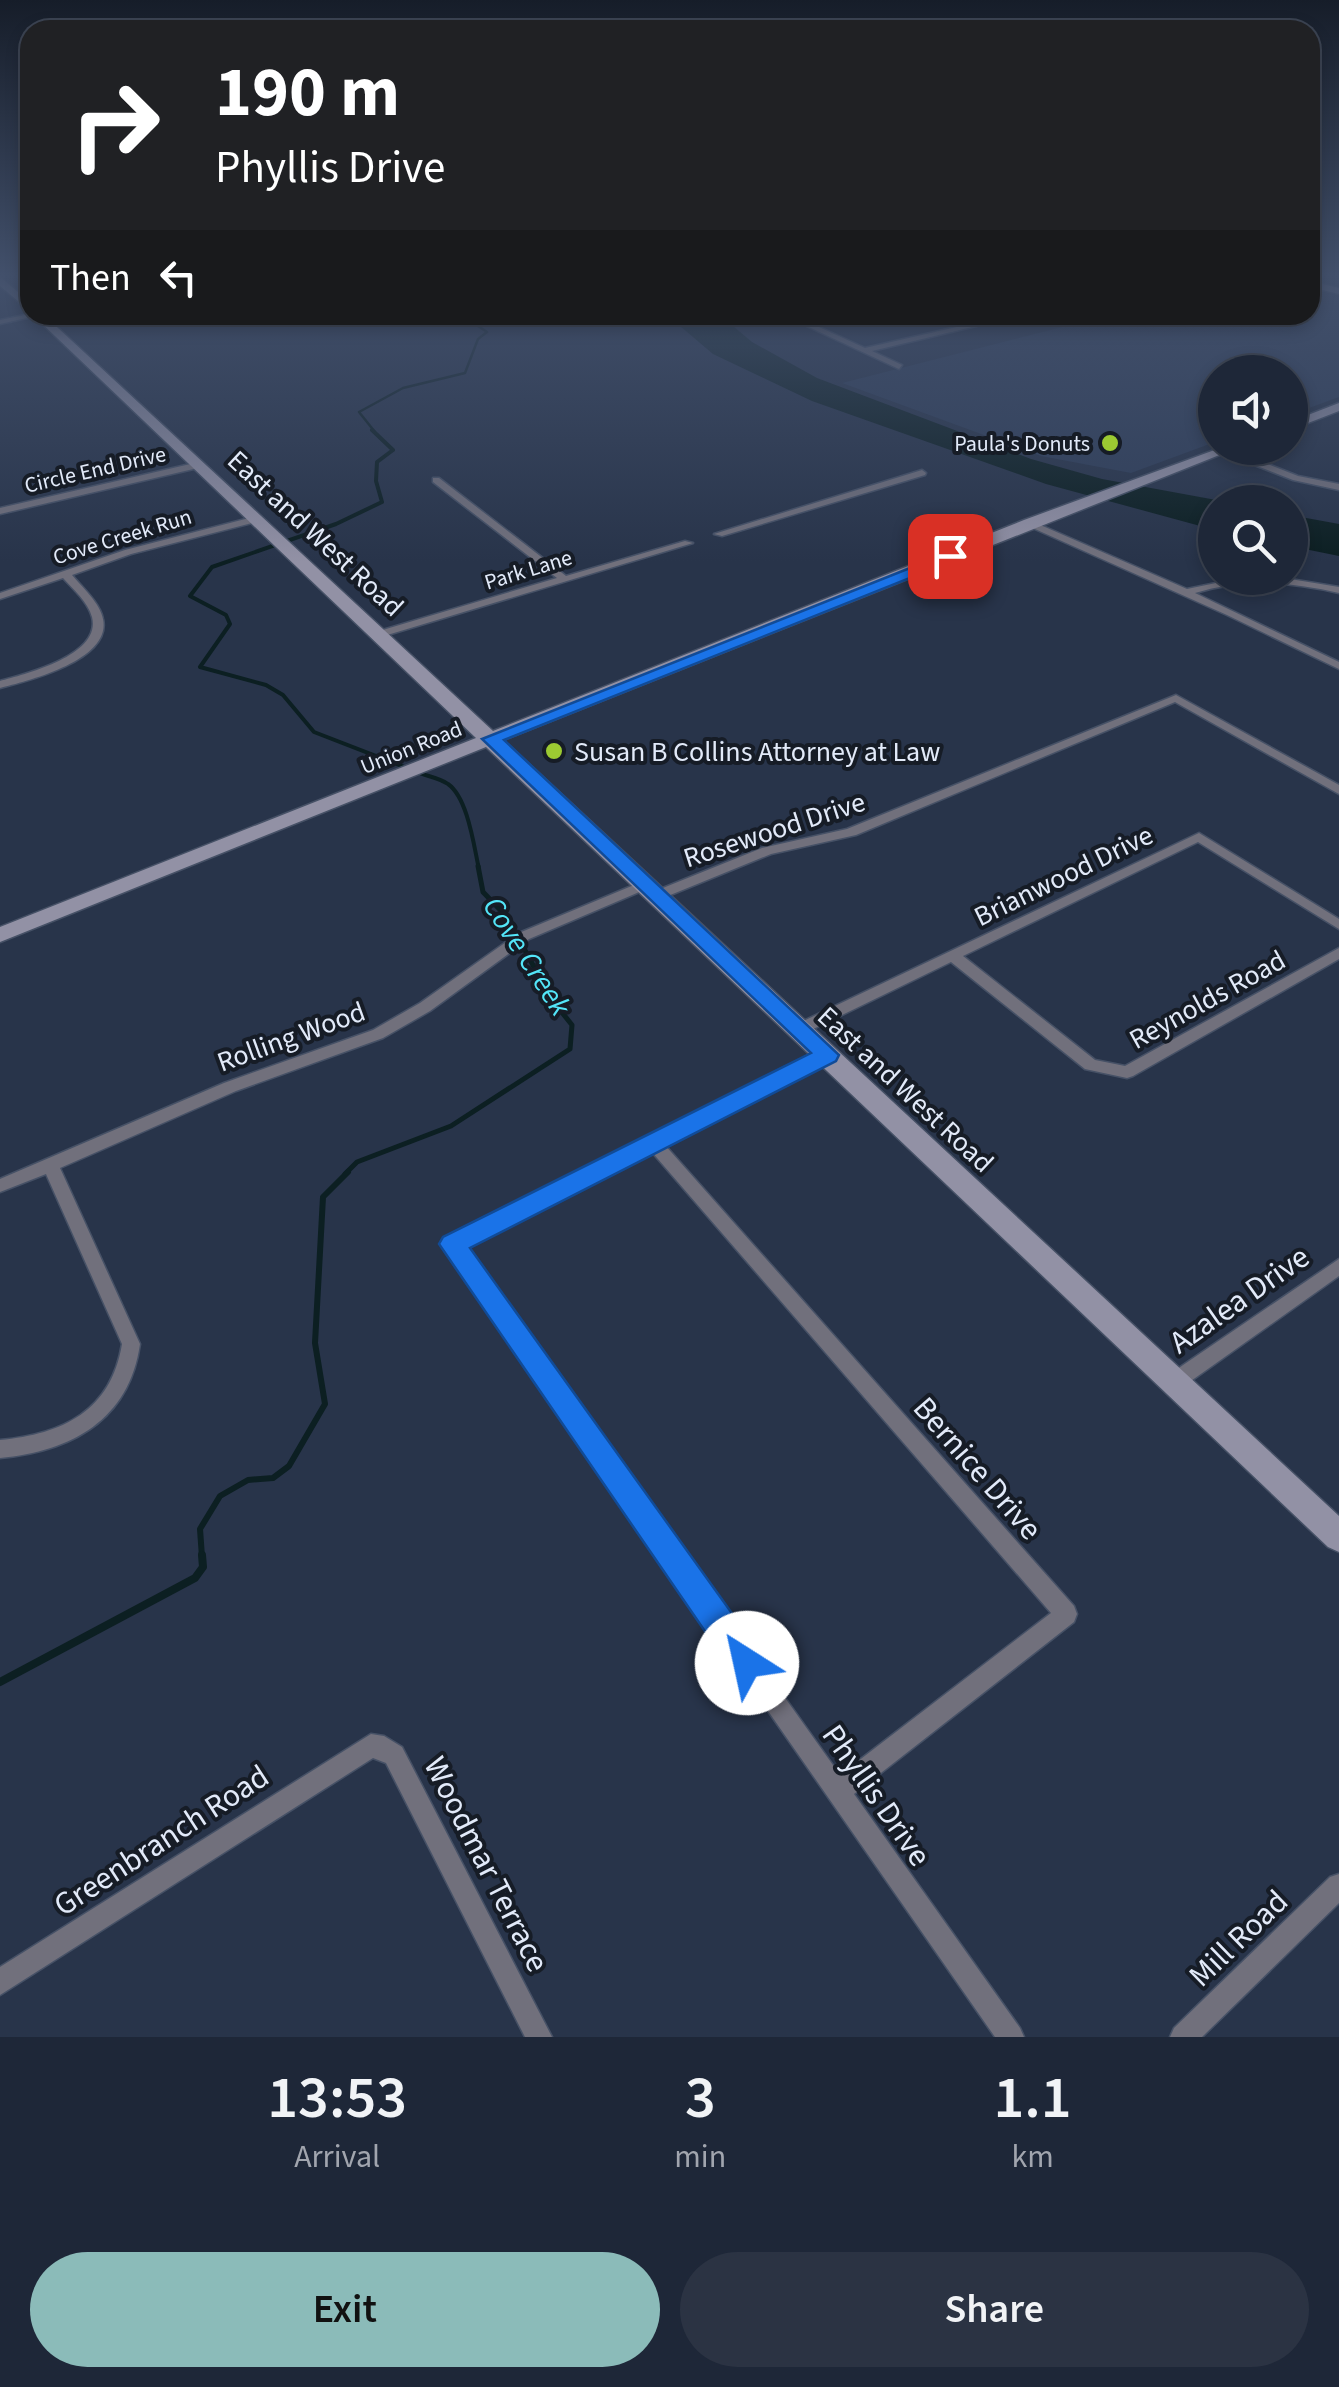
<!DOCTYPE html>
<style>
body{margin:0;font-family:"Source Sans 3",sans-serif;background:#2b3343;color:#f1f3f6;height:100vh;display:flex;flex-direction:column;font-size:38px;white-space:nowrap}
*{box-sizing:border-box;margin:0}
p{font-size:32px;color:#a1a5ae}
.icon{flex:none;width:55px;height:55px;fill:none;stroke:currentColor;stroke-width:2;stroke-linecap:round;stroke-linejoin:round}
.map{position:relative;height:2037px;overflow:hidden}
.drawer{display:flex;flex-direction:column;background:#1e2738;flex:1}
.drawer>*{flex:none}
.top-card{position:absolute;left:20px;top:20px;width:1300px;height:305px;border-radius:30px;box-shadow:0 5px 15px #0003,0 0 0 2px #3c4453;background:#202124;color:#fff;overflow:hidden}
.tools{position:absolute;left:1198px;top:355px;display:grid;gap:20px}
.tools a{display:grid;place-items:center;width:110px;height:110px;border-radius:50%;background:#1e2738;box-shadow:0 5px 15px #0003,0 0 0 2px #3c4453;font-size:50px}
.pin{position:absolute;display:grid;place-items:center;width:85px;height:85px;color:#fff;margin:-42px;border-radius:20px;box-shadow:0 5px 15px #0006}
.me{position:absolute;width:110px;margin:-55px;rotate:325deg;stroke-linejoin:round;filter:drop-shadow(0 0 8px #0008)}
.turn{display:flex;align-items:center;gap:35px;height:210px;padding:0 30px;font-size:45px}
.turn .icon{width:130px;height:130px;stroke-width:2.5}
.turn b{display:block;font-size:70px;line-height:85px}
.then{display:flex;align-items:center;height:95px;padding:0 30px;background:#0003;gap:20px;font-size:38px}
.eta{display:flex;justify-content:space-evenly;align-items:center;height:170px;text-align:center}
.eta b{font-size:60px;font-weight:600;line-height:70px}
.action{display:flex;gap:20px;margin-top:auto;padding:20px 30px}
.action a{flex:1;height:115px;border-radius:60px;background:#8bbbb9;color:#111;font-size:40px;font-weight:600;line-height:115px;text-align:center}
.action a+a{background:#2b3343;color:#f1f3f6}
.map>svg:first-child{display:block}
</style>
<div class="map">
<svg width="1339" height="2037" viewBox="0 0 1339 2037">
<rect width="100%" height="100%" fill="#28344a"/>
<path fill="#2f3e59" d="M1310,290L1339,296V397L1290,415V372H1215V442L1131,473L1041,456L842,383L1109,315H1310Z"/>
<g fill="#0c1f22">
<path d="M667,315H720L752,342L817,378L1031,459L1102,479L1227,502H1215V530L1046,484L812,401L713,354Z"/>
<path d="M1290,515L1339,524V556L1290,546Z"/>
</g>
<g fill="none" stroke-linecap="round" stroke-linejoin="round">
<path stroke="#0c1f22" stroke-width="2.5" d="M375,432L359,412L403,388L465,373L478,339L487,332L478,326L503,323L482,315"/>
<g stroke="#0c1f22" stroke-width="4">
<path d="M372,430L393,450L377,462L376,481L382,502L336,524L212,567L190,596L226,615L230,624L200,667L266,685L283,695L314,732L407,768"/>
<path d="M417,772C426,776 440,778 448,784C468,798 474,847 479,869"/>
</g>
<path stroke="#0c1f22" stroke-width="5" d="M345,1174L357,1162L451,1126L570,1049L572,1025L533,976L534,967L507,917L483,892L478,866"/>
<path stroke="#0c1f22" stroke-width="6" d="M202,1557L200,1529L220,1496L248,1480L273,1478L289,1466L325,1404L315,1343L323,1197L348,1172"/>
<path stroke="#0c1f22" stroke-width="8" d="M0,1682L195,1578L203,1567L202,1555"/>
<defs>
<g id="street">
<path d="M30,314L40,315L0,324V320Z"/>
<path d="M783,315H793L801,319L835,315L808,322L865,348L1009,315H1022L872,351L902,365L899,369Z"/>
<path d="M1221,448H1227L1298,476L1339,484V490L1293,480L1221,452Z"/>
<path d="M199,462L202,463V467L0,514V508Z"/>
<path d="M922,470L926,473L925,475L722,536L714,534Z"/>
<path d="M433,478H439L566,576L685,541L693,543L384,636H376V632L557,578L433,482Z"/>
<path d="M257,516L260,517V521L131,554L72,575C82,587 100,603 103,619C112,660 28,681 0,688V681C26,674 102,655 92,617C88,602 73,589 63,578L0,599V593L125,550Z"/>
<path d="M1029,520L1187,589L1240,578H1284L1339,587V593C1291,582 1243,578 1195,593L1339,662V669L1227,615L1026,525L1024,523Z"/>
<path d="M1176,695L1339,785V794L1175,702L856,835L771,854L663,898L658,899L651,895L653,892L762,848L847,829Z"/>
<path d="M1199,833L1339,919V929L1198,842L963,956L1095,1060L1125,1066L1339,948V959L1133,1076L1127,1078L1085,1069L951,962L805,1033H795L792,1029L795,1025Z"/>
<path d="M646,880L651,881L653,884L651,887L529,939L430,1011L383,1038L236,1091L60,1168L140,1344C129,1420 72,1451 0,1458V1440C63,1434 111,1411 122,1344L46,1174L0,1192V1179L224,1083L373,1030L420,1003L519,933Z"/>
<path d="M827,1050L835,1055L832,1059L664,1144L1074,1606L1077,1614L1074,1622L854,1794L1020,2028L1024,2037H995L443,1244L446,1239ZM651,1151L1051,1613L840,1775L463,1246Z"/>
<path d="M1339,1259V1276L1181,1388L1174,1390L1167,1388L1164,1382L1167,1376Z"/>
<path d="M371,1734L384,1736L402,1747L552,2037H525L386,1763L373,1758L0,1995V1967Z"/>
<path d="M1339,1874V1903L1202,2037H1170L1174,2028L1330,1877Z"/>
</g>
<g id="secondary">
<path d="M0,277L30,302V311L0,286Z"/>
<path d="M1310,281L1339,288V294L1310,287Z"/>
<path d="M33,315H44L493,731L1024,520L1220,448H1237L503,740L1339,1516V1552L1328,1547L486,747L0,942V927L476,738Z"/>
<path d="M1339,403V411L1290,430V422Z"/>
</g>
</defs>
<use href="#street" stroke="#465166" stroke-width="3"/>
<use href="#secondary" stroke="#465166" stroke-width="3"/>
<use href="#street" fill="#71707c" fill-rule="evenodd"/>
<use href="#secondary" fill="#9291a5" fill-rule="evenodd"/>
</g>
<linearGradient id="sky" x2="0" y2="1"><stop stop-color="#161d29"/><stop offset="0.49" stop-color="#42506b"/><stop offset="1" stop-color="#42506b" stop-opacity="0"/></linearGradient>
<rect width="1339" height="562" fill="url(#sky)"/>
<path fill="#1a73e8" stroke="#114b97" stroke-width="2.5" d="M950,552L957,556L955,560L504,740L839,1055L836,1061L470,1248L759,1651L764,1663L759,1675L747,1680L735,1675L439,1244L443,1237L811,1053L482,739Z"/>
<g fill="#9cca32" stroke="#161c26" stroke-width="4">
<circle cx="1110" cy="443" r="10"/>
<circle cx="554" cy="751" r="10"/>
</g>
<g text-anchor="middle" stroke-width="8" stroke-linejoin="round" paint-order="stroke">
<g font-size="22" fill="#e2eaf9" stroke="#161c26" text-anchor="end">
<text x="1090" y="451">Paula's Donuts</text>
</g>
<g font-size="22" fill="#e2eaf9" stroke="#161c26">
<text transform="translate(95 469) rotate(-13)" y="8">Circle End Drive</text>
<text transform="translate(122 536) rotate(-17)" y="8">Cove Creek Run</text>
<text transform="translate(528 569) rotate(-17)" y="8">Park Lane</text>
<text transform="translate(411 747) rotate(-22)" y="8">Union Road</text>
</g>
<g font-size="28" fill="#e2eaf9" stroke="#161c26">
<text transform="translate(316 533) rotate(43)" y="10">East and West Road</text>
<text transform="translate(774 829) rotate(-18)" y="10">Rosewood Drive</text>
<text transform="translate(1063 875) rotate(-26)" y="10">Brianwood Drive</text>
<text transform="translate(1207 999) rotate(-29)" y="10">Reynolds Road</text>
<text transform="translate(291 1036) rotate(-20)" y="10">Rolling Wood</text>
<text transform="translate(906 1089) rotate(43)" y="10">East and West Road</text>
</g>
<g font-size="28" fill="#e2eaf9" stroke="#161c26" text-anchor="start">
<text x="574" y="761">Susan B Collins Attorney at Law</text>
</g>
<g font-size="30" font-style="italic" fill="#53e5f8" stroke="#161c26">
<text transform="translate(527 956) rotate(57)" y="10">Cove Creek</text>
</g>
<g font-size="32" fill="#e2eaf9" stroke="#161c26">
<text transform="translate(1239 1299) rotate(-35)" y="11">Azalea Drive</text>
<text transform="translate(978 1468) rotate(49)" y="11">Bernice Drive</text>
<text transform="translate(877 1795) rotate(55)" y="11">Phyllis Drive</text>
<text transform="translate(161 1840) rotate(-33)" y="11">Greenbranch Road</text>
<text transform="translate(487 1864) rotate(63)" y="11">Woodmar Terrace</text>
<text transform="translate(1238 1938) rotate(-44)" y="11">Mill Road</text>
</g>
</g>
</svg>
<div class="tools">
<a><svg class="icon" aria-label="sound" viewBox="0 0 24 24"><path d="M4 9h4l5-4v14l-5-4H4zM17 9q2 3 0 6"/></svg></a>
<a><svg class="icon" aria-label="search" viewBox="0 0 24 24"><circle cx="10" cy="10" r="6"/><path d="M15 15l6 6"/></svg></a>
</div>
<div class="pin" style="left:950px;top:556px;background:#d93025"><svg class="icon" aria-label="arrive" viewBox="0 0 24 24"><path d="M6 21V4h12l-3 4 3 4H6"/></svg></div>
<svg class="me" style="left:747px;top:1663px" viewBox="-20 -20 40 40"><circle r="19" fill="#fff"/><path d="M0-13L10 11 0 6-10 11z" fill="#1a73e8"/></svg>
<div class="top-card">
<div class="turn"><svg class="icon" aria-label="right" viewBox="0 0 24 24"><path d="M7 20v-9h11M14 6l5 5-5 5"/></svg><div><b>190 m</b>Phyllis Drive</div></div>
<div class="then">Then<svg class="icon" aria-label="left" viewBox="0 0 24 24"><path d="M17 20v-9H6M10 6l-5 5 5 5"/></svg></div>
</div>
</div>
<section class="drawer">
<div class="eta">
<div><b>13:53</b><p>Arrival</p></div>
<div><b>3</b><p>min</p></div>
<div><b>1.1</b><p>km</p></div>
</div>
<div class="action"><a>Exit</a><a>Share</a></div>
</section>
